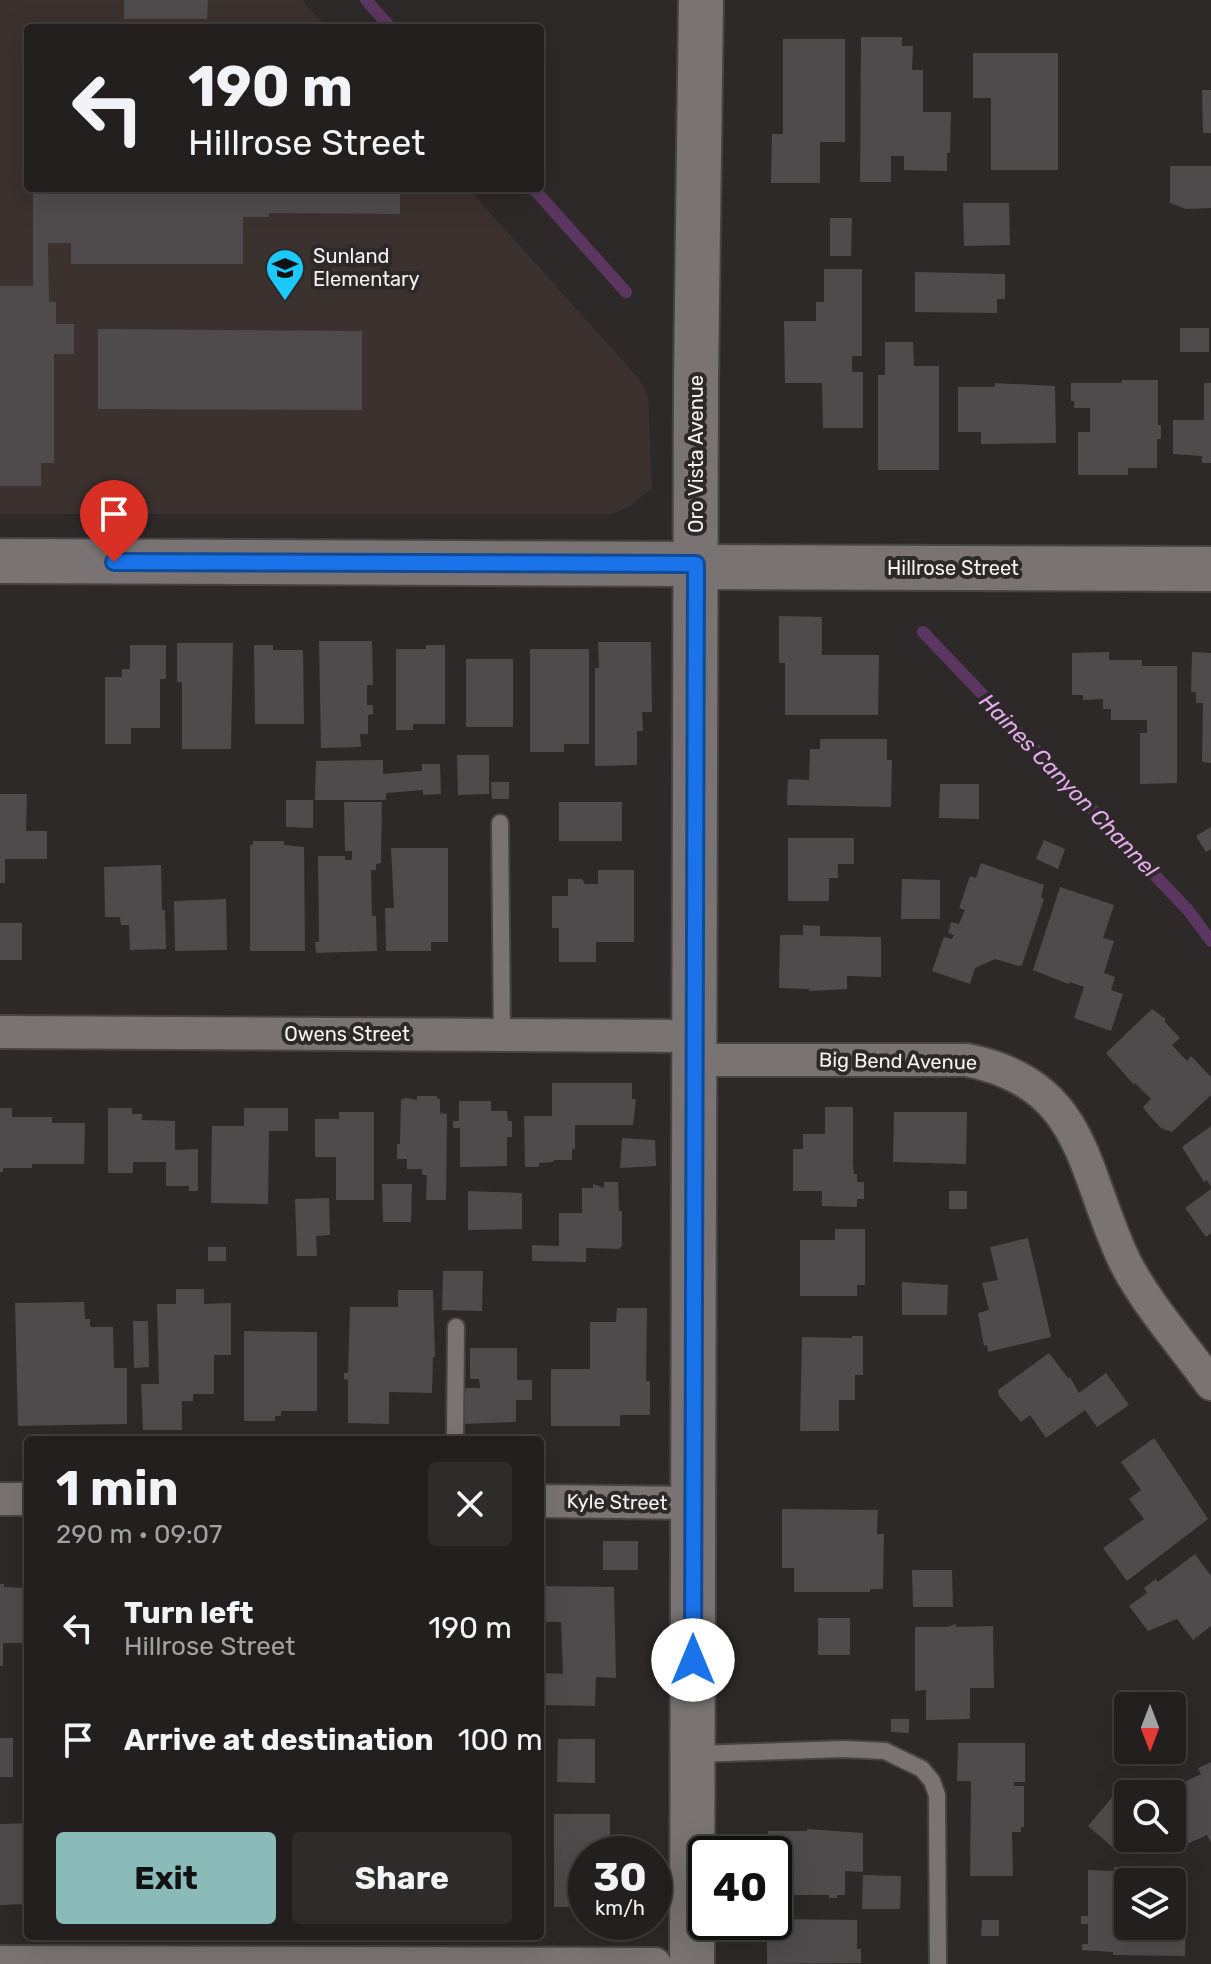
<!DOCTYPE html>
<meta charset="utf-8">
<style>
body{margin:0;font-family:Rubik,sans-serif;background:#2e2c2b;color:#f1f3f6;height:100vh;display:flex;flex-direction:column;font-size:30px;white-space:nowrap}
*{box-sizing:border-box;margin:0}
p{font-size:26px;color:#a2a2a4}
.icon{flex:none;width:44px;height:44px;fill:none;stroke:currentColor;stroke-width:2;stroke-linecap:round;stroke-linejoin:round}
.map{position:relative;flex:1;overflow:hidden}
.drawer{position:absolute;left:24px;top:1436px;width:520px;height:504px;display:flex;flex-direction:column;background:#221f1e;border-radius:8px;box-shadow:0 8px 32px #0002,0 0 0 2px #3f3d3c}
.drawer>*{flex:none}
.banner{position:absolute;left:24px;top:24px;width:520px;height:168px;border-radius:8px;box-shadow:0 8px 32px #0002,0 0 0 2px #3f3d3c;background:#221f1e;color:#f1f3f6;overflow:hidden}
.needle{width:52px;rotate:180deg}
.controls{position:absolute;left:1114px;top:1692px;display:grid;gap:16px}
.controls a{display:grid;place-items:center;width:72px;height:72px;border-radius:8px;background:#221f1e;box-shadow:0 8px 32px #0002,0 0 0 2px #3f3d3c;font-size:40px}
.speed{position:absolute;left:568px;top:1836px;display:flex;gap:16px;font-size:40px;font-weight:700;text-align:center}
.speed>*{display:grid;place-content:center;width:104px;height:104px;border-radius:50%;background:#221f1e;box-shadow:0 8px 32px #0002,0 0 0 2px #3f3d3c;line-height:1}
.speed small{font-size:20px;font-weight:400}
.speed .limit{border:4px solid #111;border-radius:12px;background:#fff;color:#111}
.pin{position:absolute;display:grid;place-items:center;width:68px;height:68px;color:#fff;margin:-82px -34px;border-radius:50% 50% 50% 0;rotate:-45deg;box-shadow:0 0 8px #0007}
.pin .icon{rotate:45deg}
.me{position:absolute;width:88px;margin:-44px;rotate:0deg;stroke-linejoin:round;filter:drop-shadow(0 0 6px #0008)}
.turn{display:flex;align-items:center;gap:28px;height:168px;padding:0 32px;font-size:36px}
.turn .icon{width:104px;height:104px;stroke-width:2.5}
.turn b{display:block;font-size:56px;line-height:68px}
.round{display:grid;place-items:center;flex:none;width:84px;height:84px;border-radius:8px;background:#2e2c2b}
.headline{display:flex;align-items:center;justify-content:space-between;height:136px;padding:0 32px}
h1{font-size:48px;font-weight:700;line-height:60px}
.cta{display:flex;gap:16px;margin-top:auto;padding:16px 32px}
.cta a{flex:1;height:92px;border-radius:8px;background:#8bbbb9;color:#111;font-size:32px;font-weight:700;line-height:92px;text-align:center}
.cta a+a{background:#2e2c2b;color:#f1f3f6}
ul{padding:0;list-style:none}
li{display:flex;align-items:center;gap:24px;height:112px;padding:0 32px}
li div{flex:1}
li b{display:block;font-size:30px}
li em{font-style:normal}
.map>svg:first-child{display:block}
</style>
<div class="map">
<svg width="1211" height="1964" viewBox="0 0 1211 1964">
<rect width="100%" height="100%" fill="#2d2928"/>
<path fill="#3b312f" d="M0,0H302L327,28H28V188H468L640,380L648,398L652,488L630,506L612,514H0Z"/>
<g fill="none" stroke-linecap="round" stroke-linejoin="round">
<g stroke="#5b3660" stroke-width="12">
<path d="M366,0L391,28"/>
<path d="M533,188L626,292"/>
<path d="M923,632L1188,910L1211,941"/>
</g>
</g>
<g fill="#4f4b4d" fill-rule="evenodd">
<path d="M124,0H208L207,19H124Z"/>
<path d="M861,37H902V46H913L912,70H923V112H951L950,153H947V171L904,170V156H891V182H860Z"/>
<path d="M783,39H845V142H820V183H771L772,134H783Z"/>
<path d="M973,53H1058V170H991V98H973Z"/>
<path d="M1202,90H1211V133H1203Z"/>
<path d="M1170,166H1211V208L1186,209L1170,203Z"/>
<path d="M33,188H400V214L269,213V217H243V264H71V243H48L49,302H56V324H74V354H54V463H41V486H0V286H33Z"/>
<path d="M963,203H1009L1010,245L964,246Z"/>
<path d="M830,218H852L851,256H830Z"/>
<path d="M824,269H862V356H852V372H863V428H823L822,383H785L784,321H816V302H824Z"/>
<path d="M915,272L1005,274V299H997V313L915,312Z"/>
<rect x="1180" y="328" width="29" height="24"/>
<path d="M98,329L362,331V410L98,409Z"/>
<path d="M885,342H913L914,366H939V470H878V375H885Z"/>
<path d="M1122,380H1158V425H1161V439H1157V468H1128V475H1078V432H1090V408H1074V401H1071V383H1122Z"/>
<path d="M995,383L1055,386L1056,443L981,444V432H958V387H995Z"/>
<path d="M1204,383H1211V463H1202V456L1173,454V420H1204Z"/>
<path d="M779,616L822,617V655H879L878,715H785V663H779Z"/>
<path d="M319,641H372L373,685H367V705H373V714L368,715V734H360L361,747L321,748Z"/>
<path d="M598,642H651L652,712H642L643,731H637V765L595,766V668H599Z"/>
<path d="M177,643H233L231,749H182V682H177Z"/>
<path d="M130,645H166V679H160V728H131V744H105V677H122V669H130Z"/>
<path d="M254,645H273V650H303L304,724H255Z"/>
<path d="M426,645H445V724H413V730H396V649H426Z"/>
<path d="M530,649H589V744H564V752H530Z"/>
<path d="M1109,652V660H1142V666H1177V783L1140,784V733H1147V720H1111V709H1103V699L1083,700V695H1072V653Z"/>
<path d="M1192,652L1211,653V763L1202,762L1203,703H1196V692H1191Z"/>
<rect x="466" y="659" width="47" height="68"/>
<path d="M820,739H887V760H892L891,807L787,805L788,779L809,780L810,749H820Z"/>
<path d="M457,755H489V794L458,795Z"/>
<path d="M383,760V774L422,771V764H440L441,794L423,795V790L386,793V800H315L316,761Z"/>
<path d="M491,782H509V799H492Z"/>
<path d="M940,784H979V819L939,818Z"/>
<path d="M0,794H27L26,831H47V859H5V883H0Z"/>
<path d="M286,800H313V828L286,827Z"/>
<path d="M344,802H382L381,863L376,864V870H371L372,916H376L377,951L316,953L315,942H319L318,856H345V860H352V851H345Z"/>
<rect x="559" y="802" width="63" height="39"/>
<path d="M1211,827V849L1206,852L1196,836Z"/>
<path d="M788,838H854V864H838V878H829V901H788Z"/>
<path d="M1044,840L1065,849L1058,869L1036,859Z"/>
<path d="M253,841H284V845L304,847L305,951H250V845H253Z"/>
<path d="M391,848H448V942H431V951H386L385,908H394Z"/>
<path d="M981,863L1044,885L1041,897L1044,899L1022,965L1019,966L995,959L975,968L970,984L932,971L944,937L952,939L954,935L948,933L951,922L959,924L965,910L959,908L970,876L976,878Z"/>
<path d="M161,865L162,910H165L166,949L130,950L129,925H121L120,917H105L104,867Z"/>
<path d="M598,870H634V942H596V962H559V928H552V896H568V879H582L585,884H598Z"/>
<path d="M902,879L940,880V919H901Z"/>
<path d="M1060,887L1114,905L1103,938L1114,941L1104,973L1115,977L1111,990L1123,994L1111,1031L1074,1018L1084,987L1070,982L1069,984L1063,982L1033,970Z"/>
<path d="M226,899L227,950L175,951L174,901Z"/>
<rect x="0" y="923" width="22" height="37"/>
<path d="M803,925L820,926V936L881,937V977L847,976V989L809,991V989L779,988L780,935H803Z"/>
<path d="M1152,1009L1166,1019L1164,1021L1180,1038L1172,1045L1187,1061L1191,1056L1211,1077V1095L1172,1132L1161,1128L1148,1114L1143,1107L1151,1099L1135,1083L1134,1085L1106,1053Z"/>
<path d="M552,1083H632V1099H636L633,1125H575V1149H572V1160H554L553,1162L539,1163V1167H525L524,1116H552Z"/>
<path d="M417,1096H437V1099H440V1113L447,1114L446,1200H426L427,1175H422V1169H407V1159H397V1144H400L401,1100L406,1098L417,1100Z"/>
<path d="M459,1101H491V1111H507L508,1121H512V1137H507V1166L460,1167V1128H453V1121H459Z"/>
<path d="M825,1107H853V1164L854,1174H857V1182H864V1199H857V1207L822,1206V1191H793V1149H803V1134H825Z"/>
<path d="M0,1108H12V1117H52V1123H85L84,1164H32V1168H3V1172H0Z"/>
<path d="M108,1108H132V1114H142V1120L175,1121V1150L198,1149V1191H189V1186H166V1162H133V1173H108Z"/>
<path d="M244,1108H288V1131H269L268,1204L211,1203L212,1126H244Z"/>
<path d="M339,1112H374V1200H336V1157H315V1119H339Z"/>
<path d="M894,1112H967L966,1164L893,1162Z"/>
<path d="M1211,1126V1187L1207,1180L1204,1182L1182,1147Z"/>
<path d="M622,1138L655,1140L656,1166L620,1168Z"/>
<path d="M604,1182H618L619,1211H622V1246L619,1249L586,1248V1262L532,1261V1245L559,1246V1213H582V1188H593V1184L604,1188Z"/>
<path d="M382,1184H412L411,1222H383Z"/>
<path d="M1211,1189V1233L1206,1237L1185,1208Z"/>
<path d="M468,1191L522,1193V1229L468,1230Z"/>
<rect x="949" y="1191" width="18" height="18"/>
<path d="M329,1198L330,1235L316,1236L317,1256H297L295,1199Z"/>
<path d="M835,1229H865V1285H857V1296H800V1240H835Z"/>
<path d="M1028,1238L1051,1337L988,1352L987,1345L984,1346L978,1313L989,1310L982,1283L998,1280L990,1247Z"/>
<rect x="208" y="1247" width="18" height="14"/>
<path d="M443,1271H483L482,1311L442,1310Z"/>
<path d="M902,1282L948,1285L947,1315H902Z"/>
<path d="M176,1289H204V1304L231,1303V1355H214V1394H193V1401H182V1430H143L141,1384H159L157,1304H176Z"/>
<path d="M398,1290H433L435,1357H433L432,1393L389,1392V1424L348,1423V1380L344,1379V1373H348L350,1307H398Z"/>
<path d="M84,1302L85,1319H90V1327H113L114,1368H127V1424L18,1426L15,1303Z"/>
<path d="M617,1308H647L646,1381H650V1415H620V1426H551V1369H590V1322H616Z"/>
<path d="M133,1321H148L149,1367L134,1368Z"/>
<path d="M244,1331L317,1332V1411H281V1416H275V1421H244Z"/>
<path d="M852,1336H863V1375H855V1400H839V1431H800L802,1337L852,1338Z"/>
<path d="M470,1348H517V1380H532V1400H516V1422L461,1424V1388H480L479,1379H470Z"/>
<path d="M1049,1353L1068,1378L1070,1377L1079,1393L1106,1373L1129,1405L1097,1427L1085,1410L1046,1438L1030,1415L1021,1422L999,1396L998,1390Z"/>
<path d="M1154,1438L1208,1519L1127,1581L1103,1548L1144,1519L1129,1499L1141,1490L1121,1462Z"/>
<path d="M782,1509L878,1510L877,1534H884L883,1589H870V1592H794V1568H782Z"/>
<rect x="603" y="1541" width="35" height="29"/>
<path d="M1195,1554L1211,1576V1626L1193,1640L1177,1619L1148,1631L1129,1606L1147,1593L1144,1588L1156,1579L1158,1582Z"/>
<path d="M912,1570H952L953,1607H913Z"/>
<path d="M0,1584H4V1587L28,1588V1643H3V1666H0Z"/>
<path d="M541,1586L614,1587L616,1678L596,1677L595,1706L540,1705V1673L563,1674L561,1622H540Z"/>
<rect x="818" y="1618" width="32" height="37"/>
<path d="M956,1624V1627L993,1626L994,1688H970V1719L926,1720V1690L915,1691V1627H947Z"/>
<path d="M891,1719H909V1733L891,1732Z"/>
<rect x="0" y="1738" width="13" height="39"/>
<path d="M558,1739H595V1783L557,1782Z"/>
<path d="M958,1743H1025V1782H1014V1786H1024V1827H1021V1832H1012L1013,1876H970L971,1781H957Z"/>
<path d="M1211,1762V1843L1207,1835L1178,1848L1172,1834V1794H1159L1201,1774L1198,1768Z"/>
<path d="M1113,1796L1128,1809V1838L1117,1851L1088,1826Z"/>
<path d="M554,1814H610V1844H601L604,1854H586V1907H554Z"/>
<path d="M28,1823V1904L0,1905V1824Z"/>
<path d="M807,1829L863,1833V1872L845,1871V1895H837V1898H829V1895H779L780,1866H774V1854H767L768,1831H807Z"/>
<path d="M1114,1867H1171L1179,1874V1895H1186L1185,1956L1113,1955V1952L1082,1950V1944H1088V1924H1081V1916H1088V1870L1114,1871ZM1128,1882H1172V1926H1128Z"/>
<path d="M863,1875L901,1876L900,1909H862Z"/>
<path d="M774,1919L857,1920V1949H861V1963L767,1964V1922H774Z"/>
<path d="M982,1920H999V1936H981Z"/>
</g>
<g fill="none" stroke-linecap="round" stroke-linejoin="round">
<defs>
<g id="lane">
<path d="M500,823L502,1034"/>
<path d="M455,1440L456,1327"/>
<path d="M695,1754L844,1749L885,1751L922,1769L932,1781L937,1795L938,1964"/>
</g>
<g id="street">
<path d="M0,1032L694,1036"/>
<path d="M694,1060H967C1088,1084 1081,1173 1126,1264C1148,1306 1183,1345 1211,1384"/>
<path d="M0,1499H28"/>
<path d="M540,1501L694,1503"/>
<path d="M0,1962L655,1964"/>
</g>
<g id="secondary">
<path d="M0,561L696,564"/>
<path d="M696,567L1211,569"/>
<path d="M692,1964L696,380L701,0"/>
</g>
</defs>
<use href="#lane" stroke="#464443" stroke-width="20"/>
<use href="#street" stroke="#464443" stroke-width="36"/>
<use href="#secondary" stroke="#464443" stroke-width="48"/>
<use href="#lane" stroke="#797473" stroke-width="16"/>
<use href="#street" stroke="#797473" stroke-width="32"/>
<use href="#secondary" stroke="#797473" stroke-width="44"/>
</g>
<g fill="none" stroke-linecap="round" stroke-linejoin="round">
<defs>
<path id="route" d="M114,562L696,564L693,1660"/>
</defs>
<use href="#route" stroke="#114b97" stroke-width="20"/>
<use href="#route" stroke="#1a73e8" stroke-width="14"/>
</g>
<defs>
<symbol id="school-pin" viewBox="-11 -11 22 30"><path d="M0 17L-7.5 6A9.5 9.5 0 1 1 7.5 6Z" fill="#1bc9fc" stroke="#2d2928"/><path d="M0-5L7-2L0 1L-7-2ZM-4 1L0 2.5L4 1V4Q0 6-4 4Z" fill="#111"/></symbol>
</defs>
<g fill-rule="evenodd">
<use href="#school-pin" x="263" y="246" width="44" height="60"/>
</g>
<g text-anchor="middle" stroke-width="8" stroke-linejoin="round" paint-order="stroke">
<g font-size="20" fill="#f6f3f3" stroke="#2d2928" text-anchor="start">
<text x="313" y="263">Sunland<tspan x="313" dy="23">Elementary</tspan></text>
</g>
<g font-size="20" fill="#f6f3f3" stroke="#2d2928">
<text transform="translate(696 454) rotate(-90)" y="7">Oro Vista Avenue</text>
<text x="953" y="575">Hillrose Street</text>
<text x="347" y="1041">Owens Street</text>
<text transform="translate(898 1061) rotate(1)" y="7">Big Bend Avenue</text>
<text transform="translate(617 1502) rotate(1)" y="7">Kyle Street</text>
</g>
<g font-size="22" font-style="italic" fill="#e6abee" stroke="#2d2928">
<text transform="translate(1069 785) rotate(46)" y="8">Haines Canyon Channel</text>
</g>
</g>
</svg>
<div class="controls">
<a><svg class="needle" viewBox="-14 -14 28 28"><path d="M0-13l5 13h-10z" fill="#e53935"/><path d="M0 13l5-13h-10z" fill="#a2a2a4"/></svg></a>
<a><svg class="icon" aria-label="search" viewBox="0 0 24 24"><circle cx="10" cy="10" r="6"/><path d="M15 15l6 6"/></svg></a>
<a><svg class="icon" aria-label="layers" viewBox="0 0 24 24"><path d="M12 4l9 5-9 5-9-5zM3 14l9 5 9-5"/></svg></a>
</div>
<div class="speed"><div>30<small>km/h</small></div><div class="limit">40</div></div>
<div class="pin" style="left:114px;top:562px;background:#d93025"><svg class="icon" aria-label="arrive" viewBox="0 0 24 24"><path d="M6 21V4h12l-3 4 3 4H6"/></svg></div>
<svg class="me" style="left:693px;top:1660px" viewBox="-20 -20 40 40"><circle r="19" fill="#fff"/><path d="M0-13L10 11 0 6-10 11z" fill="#1a73e8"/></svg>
<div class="banner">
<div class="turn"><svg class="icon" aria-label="left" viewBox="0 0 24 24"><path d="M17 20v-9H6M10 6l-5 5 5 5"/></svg><div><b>190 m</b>Hillrose Street</div></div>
</div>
<section class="drawer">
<div class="headline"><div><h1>1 min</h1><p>290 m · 09:07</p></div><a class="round"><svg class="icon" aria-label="close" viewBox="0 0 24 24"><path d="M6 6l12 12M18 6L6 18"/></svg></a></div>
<ul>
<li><svg class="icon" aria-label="left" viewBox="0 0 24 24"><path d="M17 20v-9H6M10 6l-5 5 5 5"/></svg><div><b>Turn left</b><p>Hillrose Street</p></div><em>190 m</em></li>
<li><svg class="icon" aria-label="arrive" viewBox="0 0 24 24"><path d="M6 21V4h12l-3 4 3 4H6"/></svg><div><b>Arrive at destination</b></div><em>100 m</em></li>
</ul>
<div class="cta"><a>Exit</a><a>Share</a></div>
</section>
</div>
